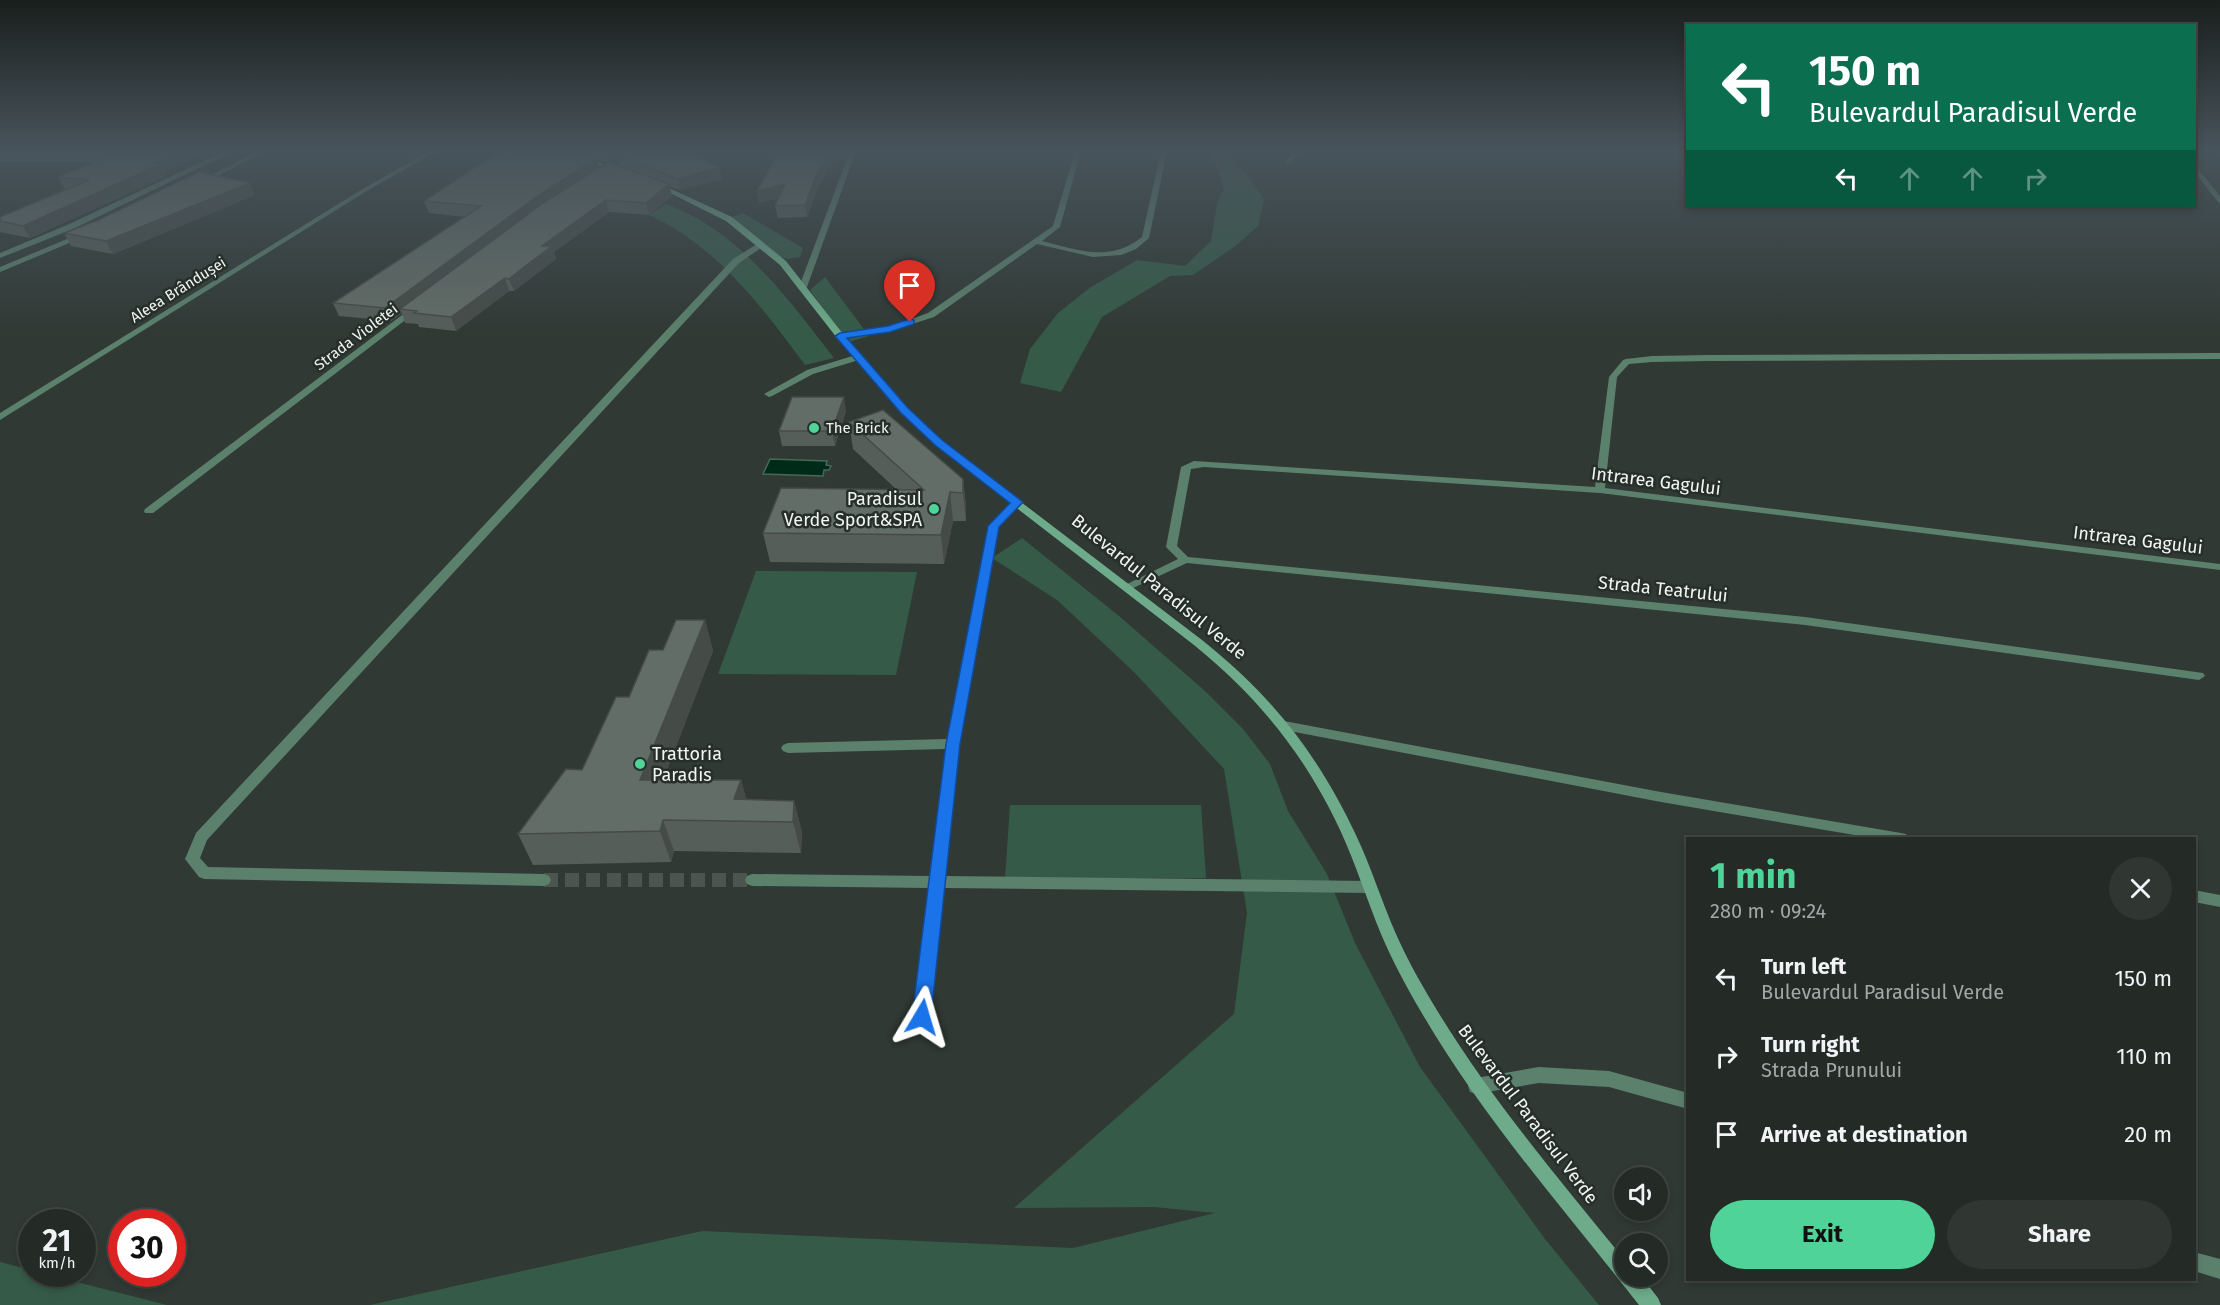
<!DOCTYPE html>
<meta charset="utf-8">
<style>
body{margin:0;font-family:"Fira Sans",sans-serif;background:#303733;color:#f1f3f6;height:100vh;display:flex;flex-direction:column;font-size:22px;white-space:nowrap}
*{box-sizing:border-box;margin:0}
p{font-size:20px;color:#a3a7a7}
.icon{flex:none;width:33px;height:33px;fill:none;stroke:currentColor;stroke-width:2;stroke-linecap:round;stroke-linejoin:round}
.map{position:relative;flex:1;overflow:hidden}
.sheet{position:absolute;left:1686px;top:837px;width:510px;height:444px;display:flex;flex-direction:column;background:#242b27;border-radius:0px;box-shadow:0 3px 9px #0003,0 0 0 2px #414744}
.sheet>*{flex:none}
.banner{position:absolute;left:1686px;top:24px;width:510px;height:183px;border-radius:0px;box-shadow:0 3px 9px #0003,0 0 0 2px #414744;background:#0b6e4f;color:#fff;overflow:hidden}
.fabs{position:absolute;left:1614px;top:1167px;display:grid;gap:12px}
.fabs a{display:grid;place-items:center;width:54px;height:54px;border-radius:50%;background:#242b27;box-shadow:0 3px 9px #0003,0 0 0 2px #414744;font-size:30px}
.speed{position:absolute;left:18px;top:1209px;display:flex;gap:12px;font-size:30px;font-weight:700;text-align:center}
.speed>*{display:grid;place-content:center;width:78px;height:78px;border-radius:50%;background:#242b27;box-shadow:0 3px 9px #0003,0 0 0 2px #414744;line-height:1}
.speed small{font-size:15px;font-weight:400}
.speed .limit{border:9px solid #d22;background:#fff;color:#111}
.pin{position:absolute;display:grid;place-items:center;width:51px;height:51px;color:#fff;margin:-62px -26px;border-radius:50% 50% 50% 0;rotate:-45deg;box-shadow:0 0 6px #0007}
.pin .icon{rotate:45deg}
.me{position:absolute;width:66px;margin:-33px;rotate:7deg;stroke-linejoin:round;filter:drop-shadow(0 0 4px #0008)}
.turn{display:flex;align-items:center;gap:21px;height:126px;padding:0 24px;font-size:27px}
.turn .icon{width:78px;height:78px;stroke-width:2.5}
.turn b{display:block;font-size:42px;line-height:51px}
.lanes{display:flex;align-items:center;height:57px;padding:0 24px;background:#0003;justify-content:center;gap:30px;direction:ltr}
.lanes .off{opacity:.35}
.round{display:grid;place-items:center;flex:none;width:63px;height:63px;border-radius:32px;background:#303733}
.summary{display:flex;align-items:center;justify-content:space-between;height:102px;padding:0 24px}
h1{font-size:36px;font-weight:700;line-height:45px;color:#50d398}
.primary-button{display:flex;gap:12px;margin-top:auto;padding:12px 24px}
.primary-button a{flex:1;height:69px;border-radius:36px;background:#50d398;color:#111;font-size:24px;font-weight:700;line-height:69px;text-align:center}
.primary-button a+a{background:#303733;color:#f1f3f6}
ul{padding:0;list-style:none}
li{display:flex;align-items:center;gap:18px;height:78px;padding:0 24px}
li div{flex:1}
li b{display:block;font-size:22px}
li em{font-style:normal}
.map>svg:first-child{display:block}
</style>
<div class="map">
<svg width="2220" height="1305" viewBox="0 0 2220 1305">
<rect width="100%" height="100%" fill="#303934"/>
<g fill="#355b48">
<path d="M1212,151H1224C1241,166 1252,181 1264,199L1258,226L1234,247L1193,275L1170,276L1102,317L1061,392L1020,383L1030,349L1058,313L1091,287L1137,260L1185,266L1211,241L1218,199L1224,190Z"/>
<path d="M666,204C740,231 788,299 834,358L805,365C762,307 717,246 649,215Z"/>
<path d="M743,213L803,248L800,257L787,259L779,256L728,219Z"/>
<path d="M825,277L869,336L846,343L810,290Z"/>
<path d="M1022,538L1119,616L1205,691L1243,729L1270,764L1288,811L1327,874L1355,943L1420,1067L1545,1239L1599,1305H370L702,1231L1073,1248L1215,1213L1154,1207L1014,1208L1234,1014L1247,913L1224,769L1134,672L1057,600L992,558Z"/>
<path d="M756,571L917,572L896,675L718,674Z"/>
<path d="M1010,805H1201L1206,878H1005Z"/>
<path d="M0,1262L31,1270L32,1274H45L167,1305H0Z"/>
</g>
<path fill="#002b19" stroke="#48685a" stroke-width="1.5" d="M770,459L827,461L826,465L831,466L829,470H824L823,476L763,474Z"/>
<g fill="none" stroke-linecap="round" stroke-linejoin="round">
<path stroke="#4d5551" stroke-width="14" stroke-dasharray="14 7" stroke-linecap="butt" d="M544,880H752"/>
<path fill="#5b816d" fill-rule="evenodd" d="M859,354L863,357L862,359L813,374L772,396L769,397L764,394L807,370Z"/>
<g fill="#5b816d" fill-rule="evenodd">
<path d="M225,151H234L73,229L0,258V253L67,225Z"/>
<path d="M257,151H266L204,183L199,182Z"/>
<path d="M429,151H437L365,192L0,420V413L361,190Z"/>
<path d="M850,151H856L807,287L800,289L799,287Z"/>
<path d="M1075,151H1081L1060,227L1042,241C1078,250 1109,263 1142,237L1161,151H1167L1149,238L1136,249L1121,255L1093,257L1037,244L934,317L890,331L837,338V334L889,327L928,313L1053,226Z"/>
<path d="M1294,151H1301L1290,164H1286L1285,163Z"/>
<path d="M2194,164L2220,196V203L2218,202L2194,171Z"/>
<path d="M79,234L86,236L0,272V267Z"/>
<path d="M757,244L764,246L739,263L207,840L200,858L208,867L544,874L549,876L551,880L549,884L544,886L204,879L199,877L185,859L196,833L733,259Z"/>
<path d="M414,306L421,308L153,513H145L144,511L145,509Z"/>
<path d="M2220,353V359L1709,361L1652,362L1629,364L1617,377L1605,488L2220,564V570L1600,493L1204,467L1191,469L1177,546L1188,557L1805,617L2203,673L2205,676L2199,680L1805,625L1187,563L1131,589L1127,590L1121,587L1178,559L1166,547L1181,467L1194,461L1595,487L1609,377L1623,360L1626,359L1652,356L1709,355Z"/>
<path d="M1017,499L1022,502L999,527L960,744L945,876L1368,881L1373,883L1375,887L1373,891L1368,893L944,888L930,1017L928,1022L922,1024L916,1022L914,1017L929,888L752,886L747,884L745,880L747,876L752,874L931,876L946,749L788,753L783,751L781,748L783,745L788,743L947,739L989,526L1013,500Z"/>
<path d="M1284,721L1661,792L1901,833L1906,834L1908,838H1872L1661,802L1279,729L1278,726L1279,723Z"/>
<path d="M2194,890L2220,895V907L2194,902Z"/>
<path d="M1539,1067L1609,1071L1688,1093V1109L1609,1087L1539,1083L1476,1094L1470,1092L1468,1086L1470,1080L1476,1078Z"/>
<path d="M2194,1252L2220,1259V1279L2194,1271Z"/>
</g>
<g fill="#6dab8a" fill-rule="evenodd">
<path d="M549,151H560L620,169L617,171Z"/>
<path d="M654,183H658L732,217L786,261L843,334L908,408L941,441L1202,640C1271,695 1317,753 1355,833C1371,866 1381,900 1396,934C1406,957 1419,980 1432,1002C1487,1094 1556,1176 1624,1259V1276H1641L1658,1298L1661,1305H1639C1564,1209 1482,1117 1420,1010C1406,986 1392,960 1381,934C1367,900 1356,865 1341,832C1305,755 1260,699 1194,645L935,445L902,412L837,338L780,265L726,221L654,185Z"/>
</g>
</g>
<g fill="#555e59" fill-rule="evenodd">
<path d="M0,151H210L165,172L167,176L30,238L0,232V217L67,189H65L58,177L96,162L0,163Z"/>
<path d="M500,151H686L722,179L680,190L669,186L672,196L649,215L609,212L554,252L556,259L523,284L514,291H509L456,331L419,327L418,324L405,323L402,313L391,321L339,316L333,303L465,217L429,213L424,201ZM618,158L620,166L610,163ZM597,160L606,162L599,167Z"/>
<path d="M779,151H838L817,190L807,217L778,218L775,206L779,198L759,203L757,191Z"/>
<path d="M255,195L113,254L71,246L64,233Z"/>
<path d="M846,411L835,446H782L779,431Z"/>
<path d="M849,422L963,479L966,507V521H953L944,564L770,562L763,533L896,489L853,449Z"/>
<path d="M705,620L713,651L663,780H741L746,799L794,801L802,832L801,853L674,851L671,862L533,865L518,834L582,770L629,697Z"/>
</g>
<g fill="#454c48">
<path d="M180,151H210L165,172L167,176L30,238L23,226Z"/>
<path d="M607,151H627L617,155L618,158L609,163L606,152Z"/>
<path d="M830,151H838L817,190L807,217L805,205L815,178Z"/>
<path d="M597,158L600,170L400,309L402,313L391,321L385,308L536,197Z"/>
<path d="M720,167L722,179L680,190L678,179Z"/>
<path d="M250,183L255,195L113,254L106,241Z"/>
<path d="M669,184L672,196L649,215L646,203Z"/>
<path d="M785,184L787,195L759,203L757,191Z"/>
<path d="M606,200L609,212L554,252L556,259L514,291L509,279L542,246Z"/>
<path d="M505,278L509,291L456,331L451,317Z"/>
<path d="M844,397L846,411L835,446L832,431Z"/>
<path d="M963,479L966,507V521L963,493Z"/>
<path d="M950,492L953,521L944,564L941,535Z"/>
<path d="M705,620L713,651L651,810L640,780Z"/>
<path d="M741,780L750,811L734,799Z"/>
<path d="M794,801L802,832L801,853L793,822Z"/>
<path d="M663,820L674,851L671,862L660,831Z"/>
</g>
<g fill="#636d67" stroke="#454c48" stroke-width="1.5">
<path d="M122,151H180L155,163L161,164L23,226L0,221V217L89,180L58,177Z"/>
<path d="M500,151H575L597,158L536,197L385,308L333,303L481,206L424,201Z"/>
<path d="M623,151H686L720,167L678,179L617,155Z"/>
<path d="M779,151H830L815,178L805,205L775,206L785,184L757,191Z"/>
<path d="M608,162L669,184L646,203L606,200L542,246H552L519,271L509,279L505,278L451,317L414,313L417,311L400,309L543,203Z"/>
<path d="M199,172L250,183L106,241L64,233L96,221Z"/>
<path d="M792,397H844L832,431H779Z"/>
<path d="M883,410L963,479V493L950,492L941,535L763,533L781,488L924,490L849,422Z"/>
<path d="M676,620H705L640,780H741L734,799L794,801L793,822L663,820L660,831L518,834L566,769L582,770L616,697H629L649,650H663Z"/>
</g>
<linearGradient id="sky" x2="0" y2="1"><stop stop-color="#1a1f1d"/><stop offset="0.45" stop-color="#48545c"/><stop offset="1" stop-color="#48545c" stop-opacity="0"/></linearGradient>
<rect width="2220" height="334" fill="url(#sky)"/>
<path fill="#1a73e8" stroke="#114b97" stroke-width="1.5" d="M910,319L914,320V324L890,332L847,338L908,408L942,440L1023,502L999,527L960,744L931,1017L928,1022L922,1025L915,1022L912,1017L946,744L988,526L1010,503L935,445L901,413L835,336L840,333L888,326Z"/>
<g fill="#50d398" stroke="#262f2a" stroke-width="2">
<circle cx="814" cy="428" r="6"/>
<circle cx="934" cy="509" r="6"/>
<circle cx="640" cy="764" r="6"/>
</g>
<g text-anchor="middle" stroke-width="5" stroke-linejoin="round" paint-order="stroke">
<g font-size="15" fill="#f0f6f3" stroke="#262f2a">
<text transform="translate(178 290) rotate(-32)" y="5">Aleea Brândușei</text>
<text transform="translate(356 337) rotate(-37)" y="5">Strada Violetei</text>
</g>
<g font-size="15" fill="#f0f6f3" stroke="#262f2a" text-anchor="start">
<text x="826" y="433">The Brick</text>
</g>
<g font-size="18" fill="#f0f6f3" stroke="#262f2a">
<text transform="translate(1656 481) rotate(7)" y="6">Intrarea Gagului</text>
<text transform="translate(2138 540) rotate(7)" y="6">Intrarea Gagului</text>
<text transform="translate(1159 587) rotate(39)" y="6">Bulevardul Paradisul Verde</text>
<text transform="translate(1663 589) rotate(6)" y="6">Strada Teatrului</text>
<text transform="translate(1528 1114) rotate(53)" y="6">Bulevardul Paradisul Verde</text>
</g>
<g font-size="18" fill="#f0f6f3" stroke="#262f2a" text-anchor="end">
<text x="922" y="505">Paradisul<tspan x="922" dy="21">Verde Sport&amp;SPA</tspan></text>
<text x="652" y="760" text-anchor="start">Trattoria<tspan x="652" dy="21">Paradis</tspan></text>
</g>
</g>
</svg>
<div class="fabs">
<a><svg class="icon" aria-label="sound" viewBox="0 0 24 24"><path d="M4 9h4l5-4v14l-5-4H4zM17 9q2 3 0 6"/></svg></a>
<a><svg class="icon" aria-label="search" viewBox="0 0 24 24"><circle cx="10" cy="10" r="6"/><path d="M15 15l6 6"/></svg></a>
</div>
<div class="speed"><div>21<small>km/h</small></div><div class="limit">30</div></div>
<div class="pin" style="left:910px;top:322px;background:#d93025"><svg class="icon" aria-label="arrive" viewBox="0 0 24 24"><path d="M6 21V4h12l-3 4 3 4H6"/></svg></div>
<svg class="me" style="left:922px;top:1017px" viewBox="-20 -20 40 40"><path d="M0-17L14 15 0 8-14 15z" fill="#1a73e8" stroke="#fff" stroke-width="4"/></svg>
<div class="banner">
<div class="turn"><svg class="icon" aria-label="left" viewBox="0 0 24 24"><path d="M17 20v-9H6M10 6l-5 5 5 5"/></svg><div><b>150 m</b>Bulevardul Paradisul Verde</div></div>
<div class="lanes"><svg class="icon" aria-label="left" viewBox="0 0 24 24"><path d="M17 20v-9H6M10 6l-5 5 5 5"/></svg><svg class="icon off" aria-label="ahead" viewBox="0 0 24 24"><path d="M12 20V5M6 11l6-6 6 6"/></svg><svg class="icon off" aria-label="ahead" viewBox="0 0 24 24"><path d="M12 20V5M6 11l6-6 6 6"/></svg><svg class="icon off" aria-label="right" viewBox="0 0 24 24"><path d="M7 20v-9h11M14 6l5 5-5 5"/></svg></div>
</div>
<section class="sheet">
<div class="summary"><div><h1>1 min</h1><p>280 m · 09:24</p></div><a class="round"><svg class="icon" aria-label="close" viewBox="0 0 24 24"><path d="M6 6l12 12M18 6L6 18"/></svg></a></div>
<ul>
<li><svg class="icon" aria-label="left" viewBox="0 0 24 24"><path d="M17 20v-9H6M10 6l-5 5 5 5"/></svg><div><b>Turn left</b><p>Bulevardul Paradisul Verde</p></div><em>150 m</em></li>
<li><svg class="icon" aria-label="right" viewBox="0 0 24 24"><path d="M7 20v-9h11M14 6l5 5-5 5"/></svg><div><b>Turn right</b><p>Strada Prunului</p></div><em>110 m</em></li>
<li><svg class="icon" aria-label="arrive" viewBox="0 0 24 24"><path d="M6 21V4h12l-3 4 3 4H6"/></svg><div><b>Arrive at destination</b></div><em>20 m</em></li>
</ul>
<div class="primary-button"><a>Exit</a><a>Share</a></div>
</section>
</div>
